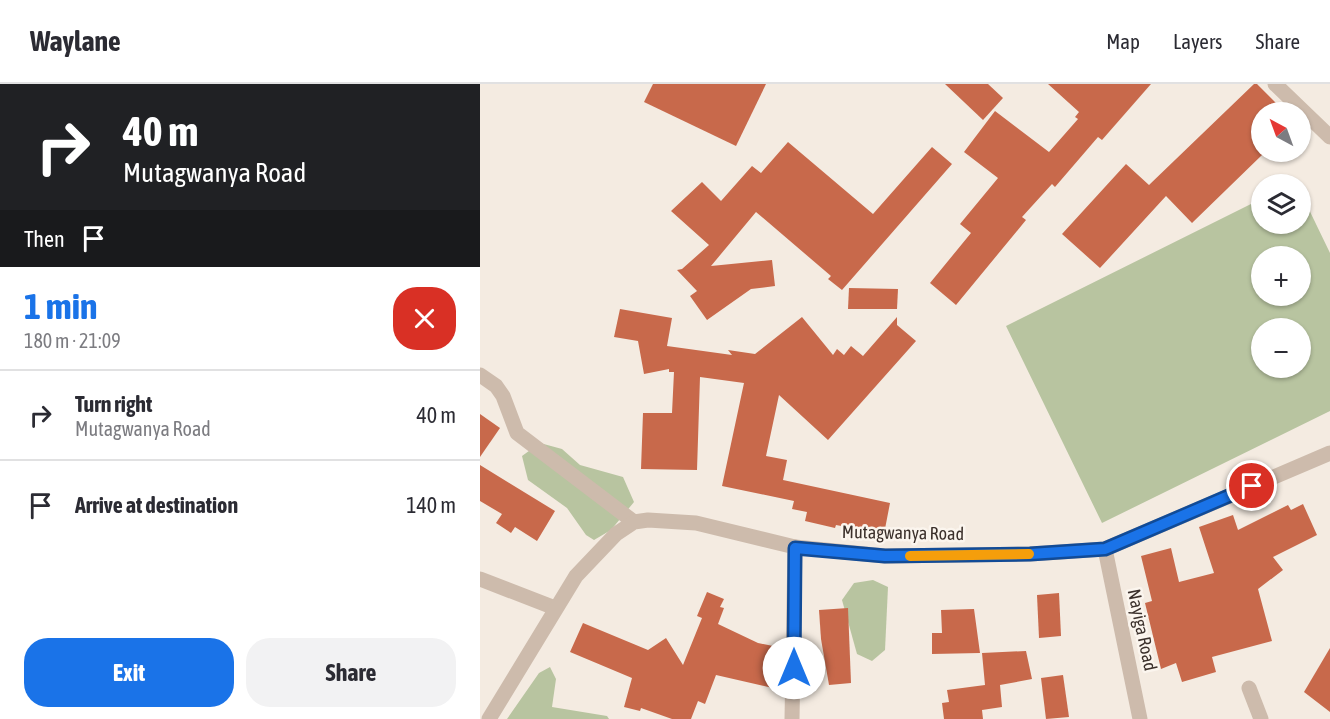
<!DOCTYPE html>
<meta charset="utf-8">
<style>
body{margin:0;font-family:"Asap Condensed",sans-serif;background:#f2f2f3;color:#2b2b33;height:100vh;display:flex;flex-direction:column;font-size:22px;white-space:nowrap}
*{box-sizing:border-box;margin:0}
p{font-size:20px;color:#7c7c81}
.icon{flex:none;width:33px;height:33px;fill:none;stroke:currentColor;stroke-width:2;stroke-linecap:round;stroke-linejoin:round}
.map{position:relative;flex:1;overflow:hidden}
.side{display:flex;flex-direction:column;background:#fff;width:480px}
.side>*{flex:none}
.guide{background:#202124;color:#fff;overflow:hidden}
.needle{width:39px;rotate:319deg}
.controls{position:absolute;left:771px;top:18px;display:grid;gap:12px}
.controls a{display:grid;place-items:center;width:60px;height:60px;border-radius:50%;background:#fff;box-shadow:0 2px 4px #0004;font-size:30px}
.pin{position:absolute;display:grid;place-items:center;width:51px;height:51px;color:#fff;margin:-26px;border:3px solid #fff;border-radius:50%;box-shadow:0 2px 6px #0007}
.me{position:absolute;width:66px;margin:-33px;rotate:0deg;stroke-linejoin:round;filter:drop-shadow(0 0 4px #0008)}
.turn{display:flex;align-items:center;gap:21px;height:126px;padding:0 24px;font-size:27px}
.turn .icon{width:78px;height:78px;stroke-width:2.5}
.turn b{display:block;font-size:42px;line-height:51px}
.then{display:flex;align-items:center;height:57px;padding:0 24px;background:#0003;gap:12px;font-size:22px}
.round{display:grid;place-items:center;flex:none;width:63px;height:63px;border-radius:24px;background:#f2f2f3}
.head{display:flex;align-items:center;justify-content:space-between;height:102px;padding:0 24px}
h1{font-size:36px;font-weight:700;line-height:45px;color:#1a73e8}
.action{display:flex;gap:12px;margin-top:auto;padding:12px 24px}
.action a{flex:1;height:69px;border-radius:24px;background:#1a73e8;color:#fff;font-size:24px;font-weight:700;line-height:69px;text-align:center}
.action a+a{background:#f2f2f3;color:#2b2b33}
ul{padding:0;list-style:none}
li{display:flex;align-items:center;gap:18px;height:90px;padding:0 24px;border-top:2px solid #e1e1e2}
li div{flex:1}
li b{display:block;font-size:22px}
li em{font-style:normal}
header{display:flex;align-items:center;gap:36px;box-sizing:border-box;height:84px;padding:0 30px;background:#fff;border-bottom:2px solid #e1e1e2}
header strong{font-size:28px}
nav{display:flex;gap:33px;margin-inline-start:auto;font-size:21px}
main{display:flex;flex:1;min-height:0}
.map>svg:first-child{display:block}
</style>
<header>
<strong>Waylane</strong>
<nav><a>Map</a><a>Layers</a><a>Share</a></nav>
</header>
<main>
<section class="side">
<div class="guide">
<div class="turn"><svg class="icon" aria-label="right" viewBox="0 0 24 24"><path d="M7 20v-9h11M14 6l5 5-5 5"/></svg><div><b>40 m</b>Mutagwanya Road</div></div>
<div class="then">Then<svg class="icon" aria-label="arrive" viewBox="0 0 24 24"><path d="M6 21V4h12l-3 4 3 4H6"/></svg></div>
</div>
<div class="head"><div><h1>1 min</h1><p>180 m · 21:09</p></div><a class="round" style="background:#d93025;color:#fff"><svg class="icon" aria-label="close" viewBox="0 0 24 24"><path d="M6 6l12 12M18 6L6 18"/></svg></a></div>
<ul>
<li><svg class="icon" aria-label="right" viewBox="0 0 24 24"><path d="M7 20v-9h11M14 6l5 5-5 5"/></svg><div><b>Turn right</b><p>Mutagwanya Road</p></div><em>40 m</em></li>
<li><svg class="icon" aria-label="arrive" viewBox="0 0 24 24"><path d="M6 21V4h12l-3 4 3 4H6"/></svg><div><b>Arrive at destination</b></div><em>140 m</em></li>
</ul>
<div class="action"><a>Exit</a><a>Share</a></div>
</section>
<div class="map">
<svg width="850" height="635" viewBox="0 0 850 635">
<rect width="100%" height="100%" fill="#f4ebe1"/>
<g fill="#b8c4a0" fill-rule="evenodd">
<path d="M821,109L850,169V327L622,439L526,242L781,115L782,140H820ZM820,172V212H782V172ZM820,244V284H782V244Z"/>
<path d="M60,359L82,365L100,381L143,393L154,418L131,446L114,456L106,451L87,424L48,396L42,372Z"/>
<path d="M393,496L408,503L405,566L392,577L377,570L362,516L374,499Z"/>
<path d="M70,583L76,595L72,623L127,632L129,635H27L59,589Z"/>
</g>
<g fill="#c8694b">
<path d="M173,0H286L256,62L164,18Z"/>
<path d="M465,0H508L523,14L503,36Z"/>
<path d="M568,0H671L622,56L618,53L575,103L572,100L542,133L546,136L476,221L450,199L491,149L480,140L518,94L484,68L515,27L569,68L598,35L595,33L599,28Z"/>
<path d="M774,0H777L805,28H782V71L712,139L686,112L620,184L582,150L646,80L669,101Z"/>
<path d="M308,58L393,130L452,63L472,80L362,206L348,195L351,192L276,128L231,182L292,176L295,202L271,205L227,236L210,212L217,207L197,186L202,185L229,161L191,127L222,98L241,117L272,82L281,89Z"/>
<path d="M369,204L418,205L417,225H368Z"/>
<path d="M140,225L192,234L187,262L252,271L248,266L275,270L322,233L353,271L357,265L364,271L371,262L383,272L417,233V241L436,257L348,356L299,311L286,372L307,376L303,396L410,419L404,450L356,441L355,444L325,437L327,428L312,425L314,417L242,402L264,299L220,293L217,386L161,385L163,329H192L194,288H189V285L164,290L158,257L134,253Z"/>
<path d="M0,330L20,344L0,373Z"/>
<path d="M0,381L75,427L57,457L35,443L31,449L16,439L22,430L0,417Z"/>
<path d="M823,420L837,451L793,473L803,486L778,505L792,557L732,573L736,588L702,598L696,579L681,585L665,519L672,517L661,472L691,464L699,498L734,489L719,443L753,431L758,446L808,421L811,426Z"/>
<path d="M227,508L244,515L240,523L244,524L238,540L278,559L303,564L297,605L236,591L225,620L218,617L211,635H192L161,624L160,627L144,623L152,594L90,568L103,539L168,566L186,554L203,581L222,534L217,532Z"/>
<path d="M579,509L581,552L559,554L557,511Z"/>
<path d="M368,524L371,599L349,601L341,555L339,526Z"/>
<path d="M494,525L500,569L452,570V549H462L461,526Z"/>
<path d="M850,564V628L824,608Z"/>
<path d="M546,567L552,595L520,601L522,623L502,626L503,635H464L462,619L469,618L467,606L505,601L502,569Z"/>
<path d="M583,591L589,633L566,635L561,594Z"/>
</g>
<g fill="none" stroke-linecap="round" stroke-linejoin="round">
<g stroke="#cdbbac" stroke-width="15">
<path d="M795,0L850,53"/>
<path d="M0,291L16,302L23,312L37,349L154,438"/>
<path d="M625,465L660,635"/>
<path d="M0,495L75,524"/>
<path d="M769,604L781,635"/>
<path d="M9,635L96,492L136,450L154,438L168,436L216,439L315,463L405,472L550,470L625,465L850,369"/>
<path d="M312,635L315,463"/>
</g>
</g>
<g fill="none" stroke-linecap="round" stroke-linejoin="round">
<defs>
<path id="route" d="M314,584L315,464L405,472L550,470L625,465L772,402"/>
</defs>
<use href="#route" stroke="#114b97" stroke-width="15"/>
<use href="#route" stroke="#1a73e8" stroke-width="10"/>
<path stroke="#f59e0b" stroke-width="10" d="M430,472L549,470"/>
</g>
<g text-anchor="middle" stroke-width="5" stroke-linejoin="round" paint-order="stroke">
<g font-size="18" fill="#3b302b" stroke="#fbf5ee">
<text transform="translate(423 449) rotate(1)" y="6">Mutagwanya Road</text>
<text transform="translate(662 546) rotate(78)" y="6">Nayiga Road</text>
</g>
</g>
</svg>
<div class="controls">
<a><svg class="needle" viewBox="-14 -14 28 28"><path d="M0-13l5 13h-10z" fill="#e53935"/><path d="M0 13l5-13h-10z" fill="#7c7c81"/></svg></a>
<a><svg class="icon" aria-label="layers" viewBox="0 0 24 24"><path d="M12 4l9 5-9 5-9-5zM3 14l9 5 9-5"/></svg></a>
<a>+</a>
<a>−</a>
</div>
<div class="pin" style="left:772px;top:402px;background:#d93025"><svg class="icon" aria-label="arrive" viewBox="0 0 24 24"><path d="M6 21V4h12l-3 4 3 4H6"/></svg></div>
<svg class="me" style="left:314px;top:584px" viewBox="-20 -20 40 40"><circle r="19" fill="#fff"/><path d="M0-13L10 11 0 6-10 11z" fill="#1a73e8"/></svg>
</div>
</main>
